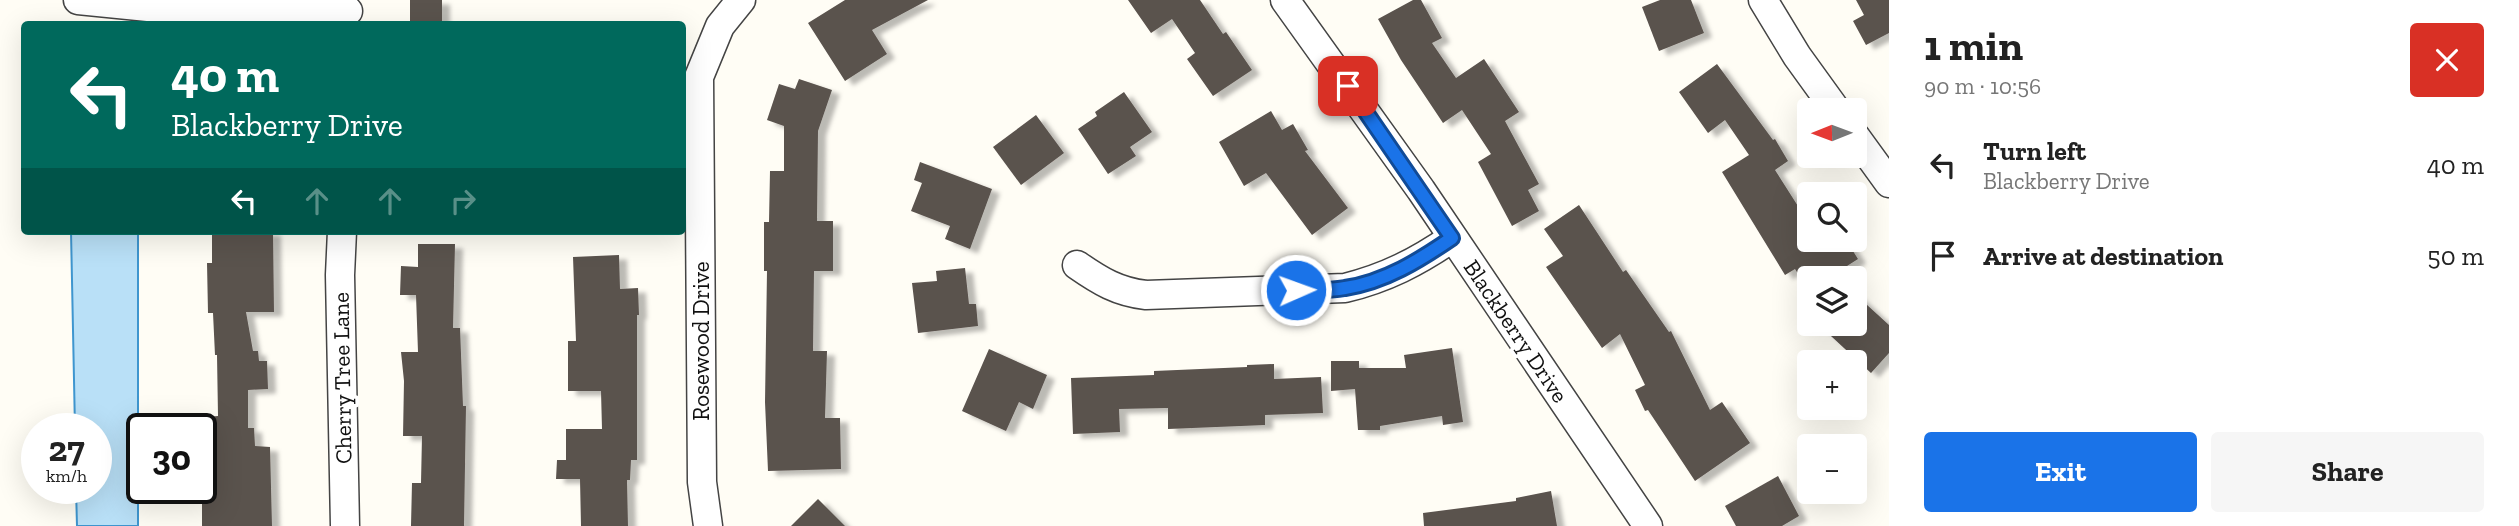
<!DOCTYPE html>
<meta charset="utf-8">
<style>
body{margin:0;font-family:"Zilla Slab",serif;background:#f6f6f6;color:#222;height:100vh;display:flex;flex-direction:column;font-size:26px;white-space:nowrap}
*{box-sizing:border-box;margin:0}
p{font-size:23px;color:#767676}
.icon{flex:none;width:38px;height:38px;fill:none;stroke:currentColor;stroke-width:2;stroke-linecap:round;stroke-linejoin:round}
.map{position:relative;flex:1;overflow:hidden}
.sheet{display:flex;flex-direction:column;background:#fff;width:630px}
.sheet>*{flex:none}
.banner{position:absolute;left:21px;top:21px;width:665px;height:214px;border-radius:7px;box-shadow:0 7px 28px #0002;background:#00695c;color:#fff;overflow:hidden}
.needle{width:46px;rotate:269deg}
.fabs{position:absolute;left:1797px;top:98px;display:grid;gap:14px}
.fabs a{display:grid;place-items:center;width:70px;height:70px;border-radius:7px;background:#fff;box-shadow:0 7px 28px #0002;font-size:35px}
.speed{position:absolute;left:21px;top:413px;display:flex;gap:14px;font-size:35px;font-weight:700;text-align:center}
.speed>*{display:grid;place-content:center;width:91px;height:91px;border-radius:50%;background:#fff;box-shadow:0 7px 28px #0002;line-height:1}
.speed small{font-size:18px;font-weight:400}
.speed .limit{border:4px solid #111;border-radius:10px;background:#fff;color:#111}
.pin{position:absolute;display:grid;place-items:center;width:60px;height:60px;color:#fff;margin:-30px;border-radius:14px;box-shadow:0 4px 10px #0006}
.me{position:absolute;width:77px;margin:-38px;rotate:88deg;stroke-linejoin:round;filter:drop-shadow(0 0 5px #0008)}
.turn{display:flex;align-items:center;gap:24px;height:147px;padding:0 35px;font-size:32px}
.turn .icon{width:91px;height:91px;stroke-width:2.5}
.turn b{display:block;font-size:49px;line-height:60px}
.lanes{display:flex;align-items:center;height:66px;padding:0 35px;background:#0003;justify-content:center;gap:35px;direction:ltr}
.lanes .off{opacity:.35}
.round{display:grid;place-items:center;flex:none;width:74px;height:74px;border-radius:7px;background:#f6f6f6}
.head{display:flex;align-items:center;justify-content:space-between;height:119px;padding:0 35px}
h1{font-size:42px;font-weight:700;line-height:52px}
.primary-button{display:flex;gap:14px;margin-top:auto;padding:14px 35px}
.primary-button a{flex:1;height:80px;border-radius:7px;background:#1a73e8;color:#fff;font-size:28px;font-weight:700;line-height:80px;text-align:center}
.primary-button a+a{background:#f6f6f6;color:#222}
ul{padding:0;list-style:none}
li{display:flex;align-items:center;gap:21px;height:91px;padding:0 35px}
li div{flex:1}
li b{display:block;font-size:26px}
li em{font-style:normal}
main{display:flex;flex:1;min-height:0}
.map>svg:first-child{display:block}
</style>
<main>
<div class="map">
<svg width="1889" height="526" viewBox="0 0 1889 526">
<defs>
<filter id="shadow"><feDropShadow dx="8" dy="4.5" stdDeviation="2" flood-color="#0004"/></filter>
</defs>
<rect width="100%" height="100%" fill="#fffdf5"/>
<path fill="#b9e0f7" stroke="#3f96cf" stroke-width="2" d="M71,231H138V526H77L76,488H96V429H75Z"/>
<g fill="#5a524d" filter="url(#shadow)">
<rect x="410" y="0" width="32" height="24"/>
<path d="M845,0H928L872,30L887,54L845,81L808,23Z"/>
<path d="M1128,0H1200L1223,34L1226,32L1252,70L1213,96L1187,59L1195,53L1172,19L1151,33Z"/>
<path d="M1413,0H1421L1442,38L1432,43L1456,78L1484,59L1519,112L1505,121L1539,184L1528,190L1539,211L1512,226L1478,162L1491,154L1462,110L1443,123L1401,60L1378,19Z"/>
<path d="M1660,0H1691L1704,33L1659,51L1642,7Z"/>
<path d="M1856,0H1889V33L1866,45L1853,21L1864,15Z"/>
<path d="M1717,64L1773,140L1775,139L1788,161L1775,170L1810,225V240H1846L1858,259L1836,273L1832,266L1804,283L1795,269L1785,275L1722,172L1749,155L1725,120L1708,133L1679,92Z"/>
<path d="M799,79L832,90L818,131L817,221H833V271H814L813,351H827L825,418H840L841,469L768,471L765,402L767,271H764V222H769L770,171H784V126L767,120L779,84L795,89Z"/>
<path d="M1124,92L1152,132L1130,147L1136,156L1108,174L1078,129L1097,116L1095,112Z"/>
<path d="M1271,111L1282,130L1293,124L1308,150L1305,151L1348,208L1312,235L1266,173L1244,186L1219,142Z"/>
<path d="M1036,115L1064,153L1021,185L993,147Z"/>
<path d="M920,162L992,189L970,249L945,239L950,226L911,211L922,183L914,180Z"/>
<path d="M1579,205L1623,272L1626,270L1669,332L1671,331L1710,410L1722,402L1750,443L1695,481L1648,410L1645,411L1635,390L1645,385L1620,334L1602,348L1546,267L1563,256L1544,229Z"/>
<path d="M212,231H273L274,312H246L253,351H258L259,361H267L268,389L248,390V428H254L255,446L270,447L272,526H202V501H210L207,417L218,416L217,355H215L213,313H208L207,263H212Z"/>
<path d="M418,244H455L453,328H460L463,406H466L464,526H411L412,483H421L422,436H403L404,381L401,352H418L416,295H400L401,266L418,267Z"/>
<path d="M619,255L620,289L638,288L639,315H637V460H631L630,480H627L628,526H581L580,479H556L557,460H566V429H602L601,391H568V341H576L573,257Z"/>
<path d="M965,268L969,304H976L978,326L918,333L912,283L937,281L936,271Z"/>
<path d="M1855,294L1889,325V353L1871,373L1818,324H1855Z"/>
<path d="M1452,348L1463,422L1443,425L1442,416L1380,426V430H1358L1355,389L1331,391V361H1359V368H1406L1404,355Z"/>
<path d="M989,349L1047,375L1033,409L1019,402L1006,431L962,411Z"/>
<path d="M1274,364V379L1321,377L1323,413L1265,415V425L1168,429V408L1119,409L1120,432L1073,434L1071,378L1154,375V371L1247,367V365Z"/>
<path d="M1778,476L1799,516L1782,526H1736L1725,506Z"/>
<path d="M1551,491L1557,526H1424L1423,513L1516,501V498Z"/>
<path d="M818,499L845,526H791Z"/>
</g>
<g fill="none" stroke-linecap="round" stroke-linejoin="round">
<defs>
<g id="street">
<path d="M78,0L168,9L348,11"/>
<path d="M1285,0L1421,190L1648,526"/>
<path d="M1763,0L1797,56L1836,110"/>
<path d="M1855,136L1889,183"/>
<path d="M342,231L340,275L345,526"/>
<path d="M1077,265C1100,281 1118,292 1146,295L1345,288C1386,278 1417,262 1452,238"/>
<path d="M708,526L702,482L699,77L720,26L741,0"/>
</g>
</defs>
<use href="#street" stroke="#444" stroke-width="31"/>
<use href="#street" stroke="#fff" stroke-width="28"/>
</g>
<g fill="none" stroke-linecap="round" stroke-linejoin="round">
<defs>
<path id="route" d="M1296,290C1312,290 1329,291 1345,288C1385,282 1420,260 1452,238L1348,86"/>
</defs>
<use href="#route" stroke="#114b97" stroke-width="18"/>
<use href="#route" stroke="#1a73e8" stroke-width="12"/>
</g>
<g text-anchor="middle" stroke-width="7" stroke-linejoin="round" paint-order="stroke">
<g font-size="23" fill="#111" stroke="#fff">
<text transform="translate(1516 331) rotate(56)" y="8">Blackberry Drive</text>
<text transform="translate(701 341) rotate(-90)" y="8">Rosewood Drive</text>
<text transform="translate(342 378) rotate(-91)" y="8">Cherry Tree Lane</text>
</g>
</g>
</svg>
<div class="fabs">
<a><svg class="needle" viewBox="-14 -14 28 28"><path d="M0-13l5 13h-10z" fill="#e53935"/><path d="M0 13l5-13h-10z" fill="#767676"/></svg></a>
<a><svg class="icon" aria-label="search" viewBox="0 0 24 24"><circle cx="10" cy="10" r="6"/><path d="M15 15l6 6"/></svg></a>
<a><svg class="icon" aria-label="layers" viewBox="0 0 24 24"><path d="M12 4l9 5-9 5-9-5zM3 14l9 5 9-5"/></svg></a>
<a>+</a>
<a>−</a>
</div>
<div class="speed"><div>27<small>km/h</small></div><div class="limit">30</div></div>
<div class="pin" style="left:1348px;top:86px;background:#d93025"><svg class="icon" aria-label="arrive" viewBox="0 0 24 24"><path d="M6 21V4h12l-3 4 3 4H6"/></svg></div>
<svg class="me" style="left:1296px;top:290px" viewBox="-20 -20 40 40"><circle r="17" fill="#1a73e8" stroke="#fff" stroke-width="3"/><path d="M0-11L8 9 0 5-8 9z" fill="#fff"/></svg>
<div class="banner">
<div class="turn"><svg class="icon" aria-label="left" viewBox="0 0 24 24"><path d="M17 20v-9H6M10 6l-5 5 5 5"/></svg><div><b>40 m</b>Blackberry Drive</div></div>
<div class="lanes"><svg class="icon" aria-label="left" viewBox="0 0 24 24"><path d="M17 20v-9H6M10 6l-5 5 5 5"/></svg><svg class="icon off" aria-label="ahead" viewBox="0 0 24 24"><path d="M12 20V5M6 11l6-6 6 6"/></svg><svg class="icon off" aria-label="ahead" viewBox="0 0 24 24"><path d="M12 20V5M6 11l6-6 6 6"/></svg><svg class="icon off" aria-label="right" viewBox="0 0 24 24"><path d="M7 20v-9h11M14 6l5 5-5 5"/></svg></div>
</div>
</div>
<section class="sheet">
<div class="head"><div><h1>1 min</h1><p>90 m · 10:56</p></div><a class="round" style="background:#d93025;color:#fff"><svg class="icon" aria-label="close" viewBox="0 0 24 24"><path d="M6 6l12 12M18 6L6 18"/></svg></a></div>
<ul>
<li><svg class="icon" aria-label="left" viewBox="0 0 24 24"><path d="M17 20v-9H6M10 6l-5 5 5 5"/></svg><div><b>Turn left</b><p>Blackberry Drive</p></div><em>40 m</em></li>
<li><svg class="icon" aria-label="arrive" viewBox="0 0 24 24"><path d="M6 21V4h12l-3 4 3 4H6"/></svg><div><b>Arrive at destination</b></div><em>50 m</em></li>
</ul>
<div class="primary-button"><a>Exit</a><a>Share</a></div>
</section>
</main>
